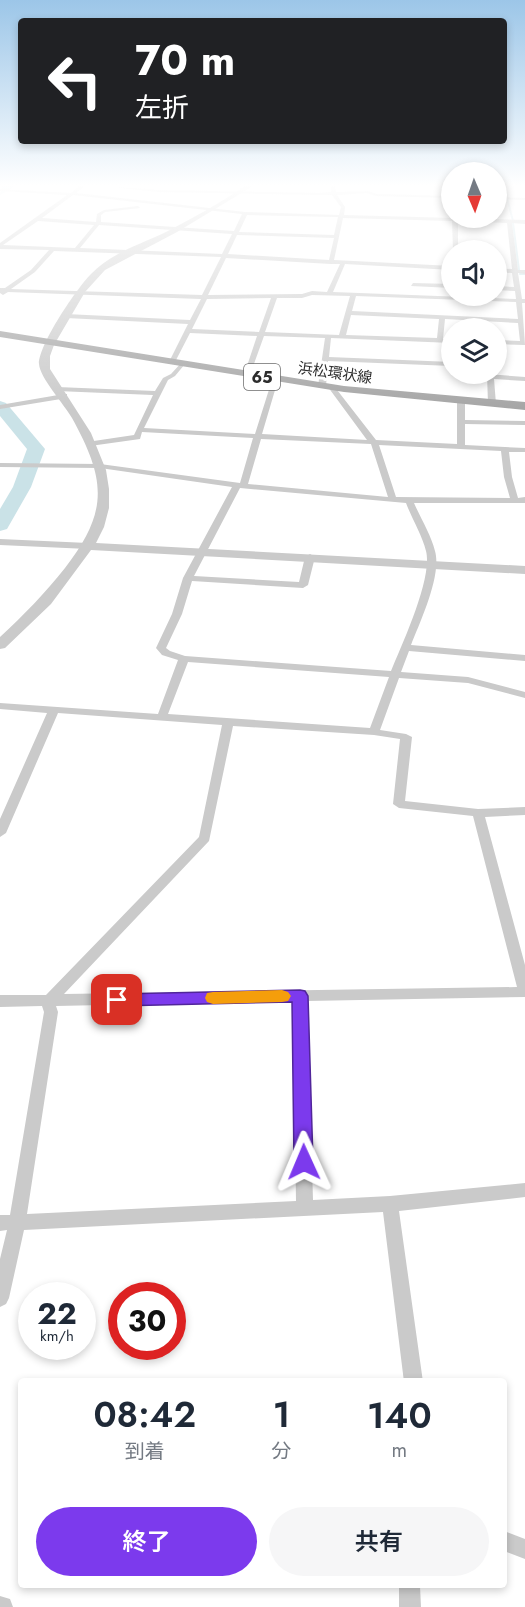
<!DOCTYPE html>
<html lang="ja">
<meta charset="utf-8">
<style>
body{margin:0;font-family:Jost,"Noto Sans JP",sans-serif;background:#f6f6f7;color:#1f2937;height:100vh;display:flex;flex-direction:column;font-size:22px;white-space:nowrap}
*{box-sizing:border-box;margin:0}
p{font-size:20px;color:#747a83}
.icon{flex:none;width:33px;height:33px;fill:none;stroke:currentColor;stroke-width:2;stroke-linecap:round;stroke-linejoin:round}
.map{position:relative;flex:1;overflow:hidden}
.sheet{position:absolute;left:18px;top:1378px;width:489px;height:210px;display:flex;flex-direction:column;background:#fff;border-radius:6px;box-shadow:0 3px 9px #0003}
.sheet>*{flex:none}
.hud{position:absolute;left:18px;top:18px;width:489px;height:126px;border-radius:6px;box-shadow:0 3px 9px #0003;background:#202124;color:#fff;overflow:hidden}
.needle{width:39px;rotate:178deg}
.buttons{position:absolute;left:441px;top:162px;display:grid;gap:12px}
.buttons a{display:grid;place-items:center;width:66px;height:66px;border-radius:50%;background:#fff;box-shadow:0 3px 9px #0003;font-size:30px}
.speed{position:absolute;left:18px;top:1282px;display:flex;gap:12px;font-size:30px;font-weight:700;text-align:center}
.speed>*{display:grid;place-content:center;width:78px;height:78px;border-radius:50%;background:#fff;box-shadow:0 3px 9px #0003;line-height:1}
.speed small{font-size:15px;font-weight:400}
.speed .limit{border:9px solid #d22;background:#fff;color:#111}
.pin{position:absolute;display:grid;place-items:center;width:51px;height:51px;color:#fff;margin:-26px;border-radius:12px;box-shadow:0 3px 9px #0006}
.me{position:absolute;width:66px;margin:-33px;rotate:359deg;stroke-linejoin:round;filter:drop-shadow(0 0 4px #0008)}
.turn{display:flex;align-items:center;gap:21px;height:126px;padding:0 18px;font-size:27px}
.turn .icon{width:78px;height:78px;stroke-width:2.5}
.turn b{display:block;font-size:42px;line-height:51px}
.eta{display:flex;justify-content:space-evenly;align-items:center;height:102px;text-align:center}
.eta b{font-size:36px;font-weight:600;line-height:42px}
.cta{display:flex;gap:12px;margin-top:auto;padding:12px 18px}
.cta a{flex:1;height:69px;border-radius:36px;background:#7c3aed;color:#fff;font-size:24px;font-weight:600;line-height:69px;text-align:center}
.cta a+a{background:#f6f6f7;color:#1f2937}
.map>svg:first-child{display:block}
</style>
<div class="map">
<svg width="525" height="1607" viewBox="0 0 525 1607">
<rect width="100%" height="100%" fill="#fff"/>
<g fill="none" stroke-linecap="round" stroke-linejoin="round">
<g stroke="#cae2e7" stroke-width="2">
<path d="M504,186L513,221"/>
<path d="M513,223L519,270"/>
<path d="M520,274H525"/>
</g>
<g fill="#cae2e7" fill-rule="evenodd">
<path d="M2,186H15L0,195Z"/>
<path d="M0,401L6,403L45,449L31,487L7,529L0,531V509L13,487L27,449L0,416Z"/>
</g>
<g fill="#cacaca" fill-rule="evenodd">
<path d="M79,186H85L76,193L245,212L339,215L341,207L332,195L158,192L103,186L160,190L319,193L331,192V187L335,186L336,192L368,191L377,194L452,196V198L376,196L367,193L337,195L345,207L344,215L525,220V224L512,223L518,270H525V274L518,273L522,299H525V303H522L525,345L496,344V340L520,341L518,323L445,319L443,339H452V343L331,338L329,357L452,362V366L328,361L326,386L322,388L318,386L325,338L264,336L250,375L247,377L244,375L257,336L190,333L175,362L170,363L169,362L188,324L66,318L63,316L66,314L190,320L201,299L8,292L3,295L0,293V288H5L31,270L49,250L0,249V243L67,195L0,191V189L71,193ZM73,195L242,214L234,231L101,222V215L105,212L140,208L138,206L104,210L97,214L96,222L42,218ZM247,215L338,217L334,235L239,232ZM343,218L452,221L453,250H458V221L507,223L512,269L496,268V272L512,273L514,287L496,286V290L515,291L516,299L333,292L345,264L452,270V266L334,260ZM38,221L94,225L75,248L3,245ZM99,225L232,234L222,254L80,248ZM237,235L334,238L329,260L228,254ZM54,251L221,257L202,295L11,289L35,272ZM226,258L331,264H340L327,292L312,291L302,294L208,295ZM312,295L350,296L339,335L265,332L277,298H302ZM356,296L516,302L518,319L352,311ZM271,298L259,332L192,329L207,299ZM351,315L439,319L437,338L346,335Z"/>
<path d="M496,197L525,198V200L496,199Z"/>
<path d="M413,283L452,284V288L411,286Z"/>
<path d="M182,362L185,364L175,376L168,380L144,428L255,434L272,380L275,378L278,380L262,434L367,440L328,387L332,385L334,386L376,440L457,444V401L461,399L465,401V420L525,421V425L465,424V445L525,448V452H509L512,477L518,498L525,497V503H414C421,519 431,535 435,551C442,575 420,622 411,645L525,655V661L409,651L401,672L468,677L525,692V698L468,683L399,678L380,730L406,734L412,737L405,801L478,809L525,807V815L485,817L525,965V997L307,1001L313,1200L390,1196L525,1183V1197L399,1211L423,1382H404L383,1212L24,1230L9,1298L6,1304L0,1307V1259L7,1230L0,1231V1215H10L44,1012L42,1006L0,1007V995H46L199,837L222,725L58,713L6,833L0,837V819L47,713L0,709V703L158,714L178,660L162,655L156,648L172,614L183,578L232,487L100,468L0,467V463L100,464L240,483L253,438L142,432L140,439L90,446L86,444L87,442L134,435L153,395L57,391L53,389L57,387L155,391L163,378L171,374ZM261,439L371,444L388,497L248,484ZM379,445L501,451L504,477L510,498L396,497ZM240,488L406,503C412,519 422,535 426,551C433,578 402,644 391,671L185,656L170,651L166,648L182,614L192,581L303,588L308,585L315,557L310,554L305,557L299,582L194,576ZM188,662L389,677L370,728L168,714ZM233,726L374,735L400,739L393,804L399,808L473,816L517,987L64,994L209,841ZM293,1001L296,1201L27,1214L58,1012L56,1006Z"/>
<path d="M487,374L525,377V381L494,379L496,404L492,406L488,404Z"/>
<path d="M64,394H67V398L0,409V405Z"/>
<path d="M0,539L88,543L92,546L88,549L0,545Z"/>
<path d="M504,1531L525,1539V1559L504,1551Z"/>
<path d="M399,1586H420L421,1607H399Z"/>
<path d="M0,1596L10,1599L13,1607H0Z"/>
</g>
<path fill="#cacaca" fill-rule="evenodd" d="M245,186H253L177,232L105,270L85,292L54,345L50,356V369L91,433L106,470L109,489V508L104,527L96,543L525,566V574L91,550L51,604L5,648L0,649V637C24,615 45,593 65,568C109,511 106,480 72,418C64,404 40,378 39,364C39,344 77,288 91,274C111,253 141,244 166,232C193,218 220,203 245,186Z"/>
<path fill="#a5a5a5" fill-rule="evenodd" d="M0,331L344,386L525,402V410L344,392L0,337Z"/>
</g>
<linearGradient id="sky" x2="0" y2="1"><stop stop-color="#9cc6e8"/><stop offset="0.45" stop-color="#fff"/><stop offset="1" stop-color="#fff" stop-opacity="0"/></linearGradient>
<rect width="525" height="411" fill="url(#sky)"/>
<path fill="#7c3aed" stroke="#51269a" stroke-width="1.5" d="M300,990L305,991L308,996L313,1162L310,1167L304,1170L297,1167L294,1162L292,1002L117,1006L111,1004L109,1000L111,996L117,994Z"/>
<path fill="#f59e0b" d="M282,990L288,992L291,996L288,1001L282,1002L213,1004L207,1002L205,998L207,993L213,992Z"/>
<g text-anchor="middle" stroke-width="6" stroke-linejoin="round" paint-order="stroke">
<g font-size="15" fill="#2d2d2d" stroke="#fff">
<text transform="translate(335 373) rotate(8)" y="5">浜松環状線</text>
</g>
<rect fill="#fff" stroke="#6c6c6c" stroke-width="1.5" x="244" y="364" width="36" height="26" rx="4.5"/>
<g font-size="16" font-weight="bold" fill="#2d2d2d">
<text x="262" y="383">65</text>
</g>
</g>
</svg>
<div class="buttons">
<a><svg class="needle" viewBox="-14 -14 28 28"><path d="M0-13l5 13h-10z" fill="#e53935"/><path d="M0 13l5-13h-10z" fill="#747a83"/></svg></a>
<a><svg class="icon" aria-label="sound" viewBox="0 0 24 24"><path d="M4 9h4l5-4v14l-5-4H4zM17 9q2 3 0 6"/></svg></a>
<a><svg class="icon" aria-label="layers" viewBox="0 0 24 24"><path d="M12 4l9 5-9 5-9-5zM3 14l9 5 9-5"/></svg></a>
</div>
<div class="speed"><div>22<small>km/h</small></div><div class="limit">30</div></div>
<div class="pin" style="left:117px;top:1000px;background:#d93025"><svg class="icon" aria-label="arrive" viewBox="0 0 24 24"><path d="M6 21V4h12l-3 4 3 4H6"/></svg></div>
<svg class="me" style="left:304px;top:1162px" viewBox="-20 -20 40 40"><path d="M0-17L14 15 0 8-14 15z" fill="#7c3aed" stroke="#fff" stroke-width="4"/></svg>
<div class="hud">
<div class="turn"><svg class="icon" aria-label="left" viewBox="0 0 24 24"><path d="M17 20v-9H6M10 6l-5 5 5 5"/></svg><div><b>70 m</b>左折</div></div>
</div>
<section class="sheet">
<div class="eta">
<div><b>08:42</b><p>到着</p></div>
<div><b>1</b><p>分</p></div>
<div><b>140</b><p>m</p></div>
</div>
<div class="cta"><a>終了</a><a>共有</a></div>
</section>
</div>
